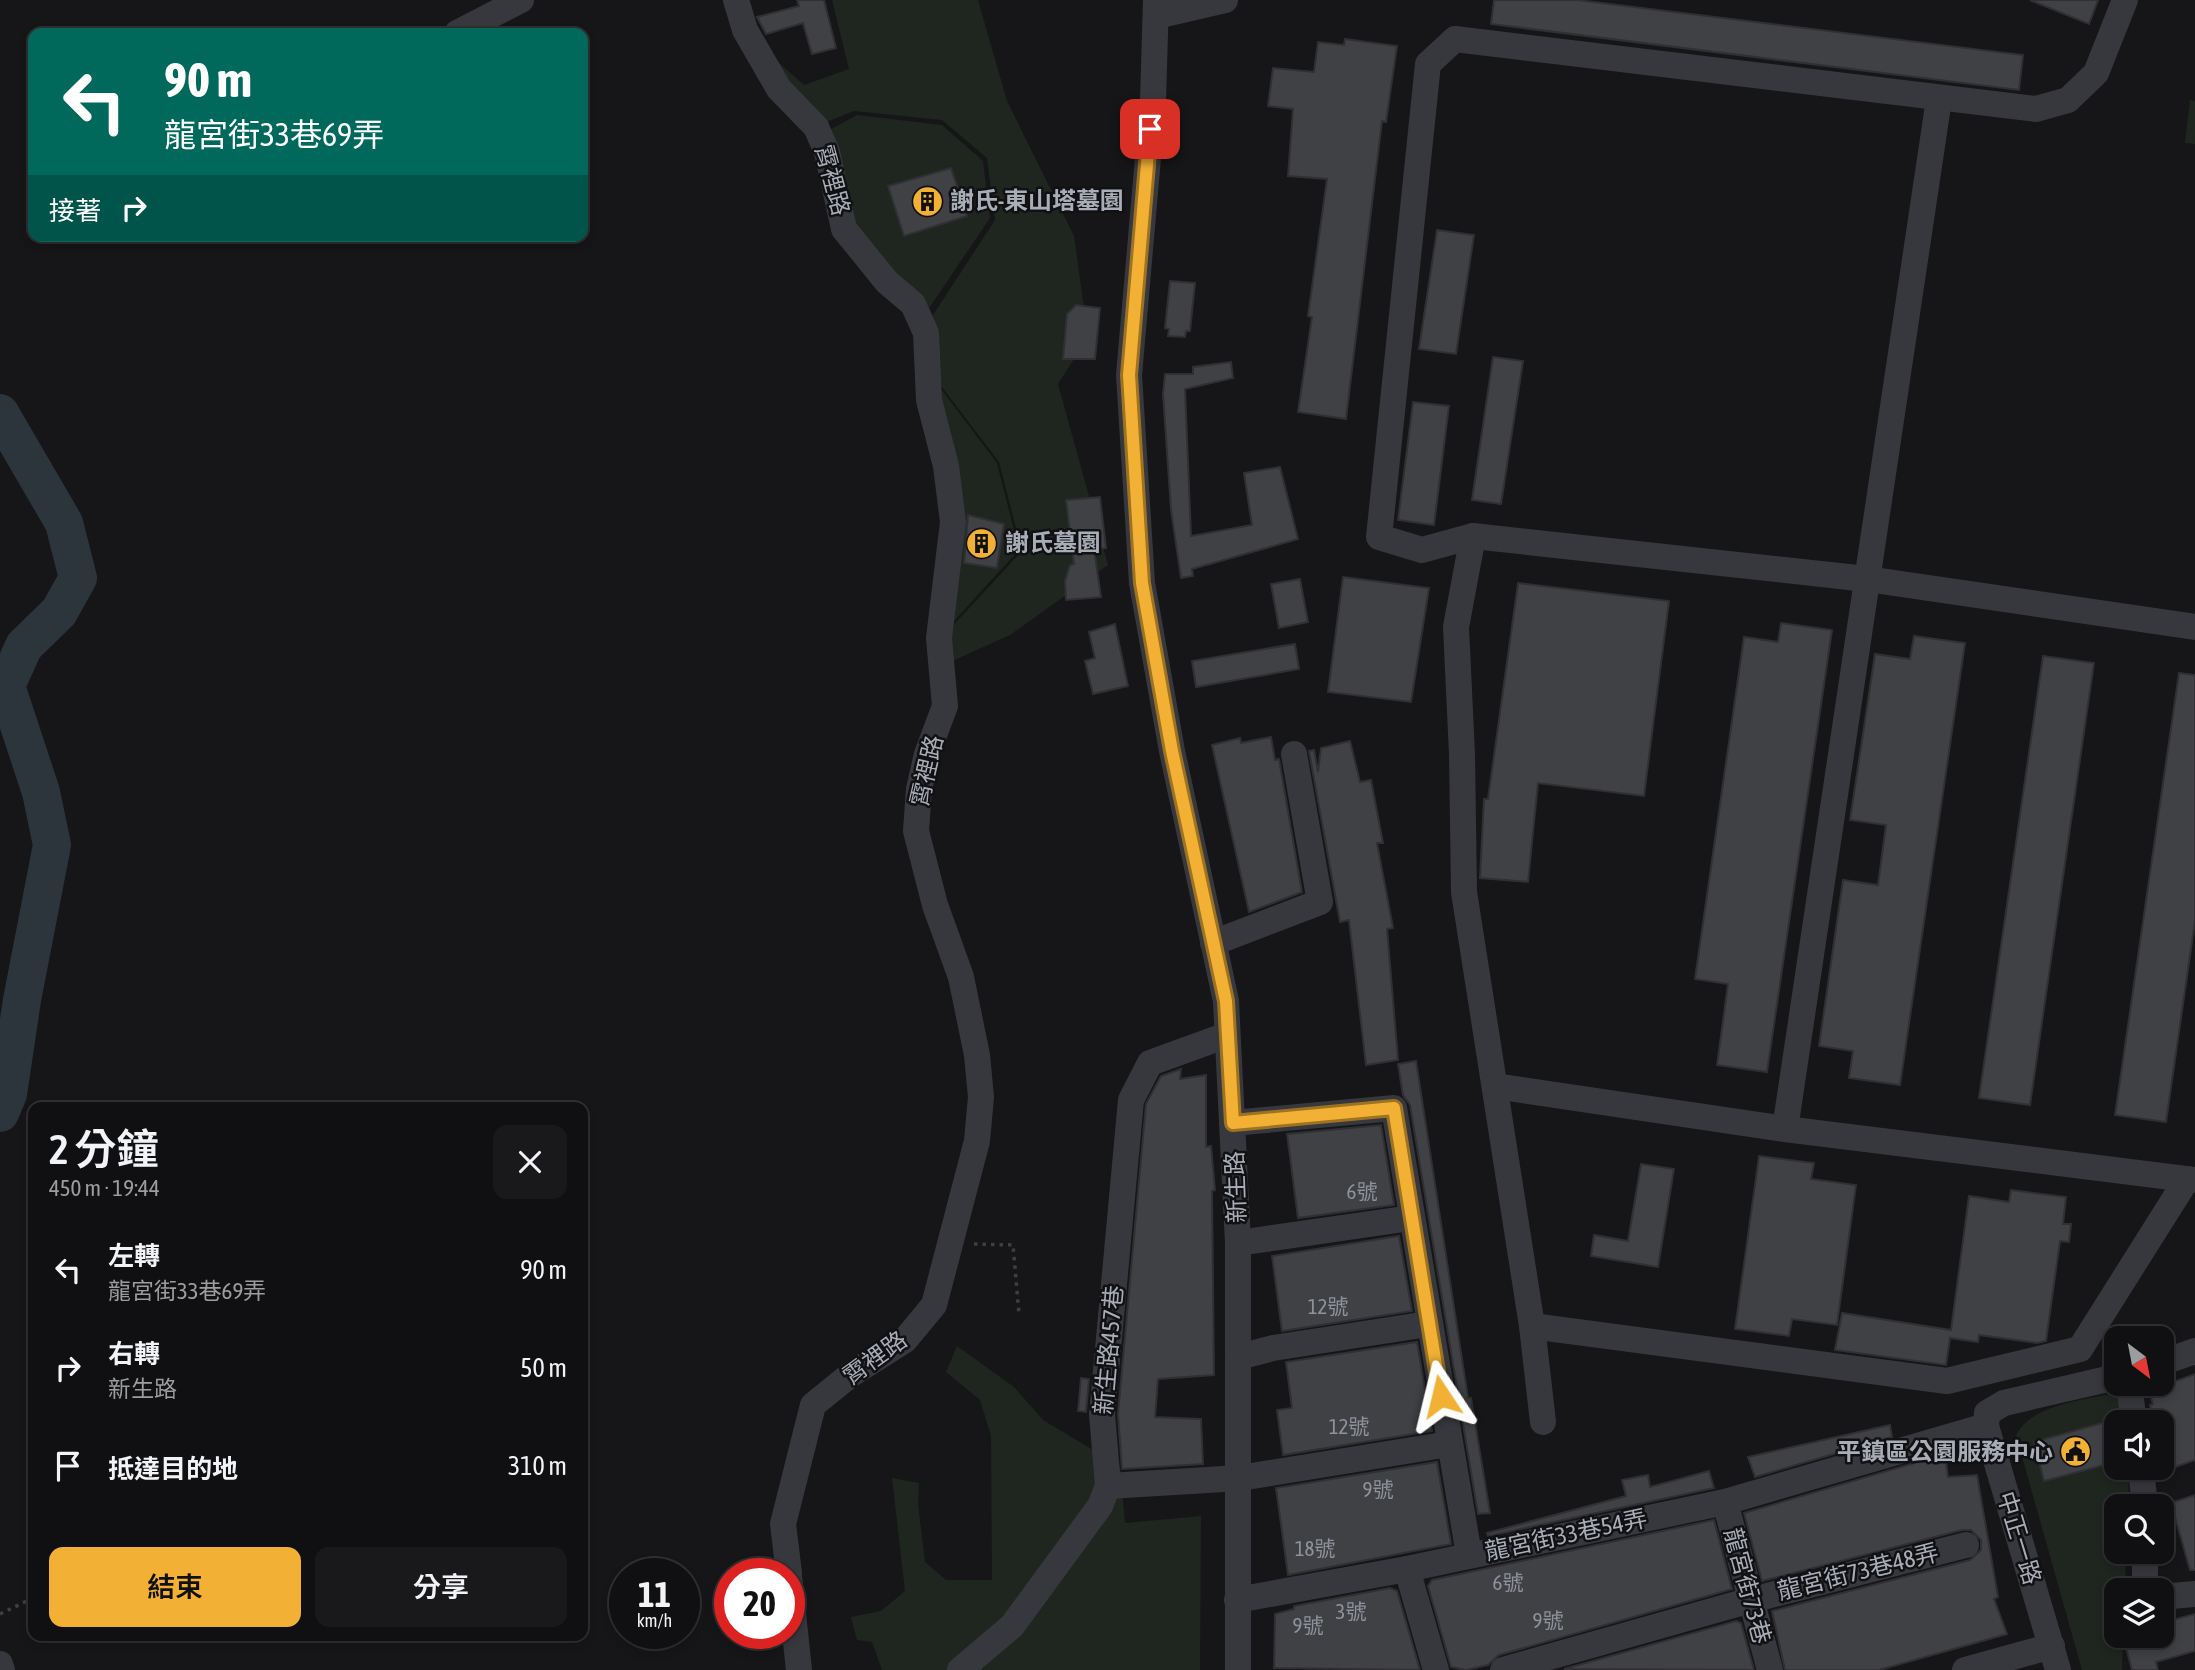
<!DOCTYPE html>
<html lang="zh-TW">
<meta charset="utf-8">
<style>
body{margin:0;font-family:"Asap Condensed","Noto Sans TC",sans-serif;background:#19191b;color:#f1f3f6;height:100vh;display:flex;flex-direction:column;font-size:26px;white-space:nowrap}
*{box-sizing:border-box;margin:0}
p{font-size:23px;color:#9c9d9f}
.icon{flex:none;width:38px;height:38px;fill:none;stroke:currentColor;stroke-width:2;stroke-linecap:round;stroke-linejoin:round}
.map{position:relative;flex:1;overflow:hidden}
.sheet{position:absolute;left:28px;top:1102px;width:560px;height:539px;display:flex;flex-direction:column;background:#101012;border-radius:14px;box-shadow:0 4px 10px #0003,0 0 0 2px #303032}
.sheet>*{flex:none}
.banner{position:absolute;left:28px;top:28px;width:560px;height:214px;border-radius:14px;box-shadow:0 4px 10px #0003,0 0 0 2px #303032;background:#00695c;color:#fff;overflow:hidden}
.needle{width:46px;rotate:148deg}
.tools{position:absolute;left:2104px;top:1326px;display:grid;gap:14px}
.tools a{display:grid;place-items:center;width:70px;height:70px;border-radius:14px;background:#101012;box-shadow:0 4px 10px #0003,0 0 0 2px #303032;font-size:35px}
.speed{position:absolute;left:609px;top:1558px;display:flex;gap:14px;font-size:35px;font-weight:700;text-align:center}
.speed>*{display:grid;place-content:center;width:91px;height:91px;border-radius:50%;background:#101012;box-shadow:0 4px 10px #0003,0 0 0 2px #303032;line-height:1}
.speed small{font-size:18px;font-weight:400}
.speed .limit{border:10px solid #d22;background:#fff;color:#111}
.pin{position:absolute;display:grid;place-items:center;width:60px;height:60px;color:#fff;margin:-30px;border-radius:14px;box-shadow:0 4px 10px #0006}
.me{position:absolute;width:77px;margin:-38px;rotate:350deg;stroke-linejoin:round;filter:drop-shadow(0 0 5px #0008)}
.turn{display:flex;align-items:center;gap:24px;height:147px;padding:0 21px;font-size:32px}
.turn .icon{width:91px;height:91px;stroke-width:2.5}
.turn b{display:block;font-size:49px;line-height:60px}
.then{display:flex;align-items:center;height:66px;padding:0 21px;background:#0003;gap:14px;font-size:26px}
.round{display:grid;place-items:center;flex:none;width:74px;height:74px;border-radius:14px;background:#19191b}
.summary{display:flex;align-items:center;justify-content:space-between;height:119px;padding:0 21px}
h1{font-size:42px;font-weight:600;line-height:52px}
.cta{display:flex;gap:14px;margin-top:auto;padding:14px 21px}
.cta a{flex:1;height:80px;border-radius:14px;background:#f2b134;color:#111;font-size:28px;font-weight:600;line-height:80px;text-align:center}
.cta a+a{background:#19191b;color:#f1f3f6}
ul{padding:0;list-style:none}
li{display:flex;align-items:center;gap:21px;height:98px;padding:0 21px}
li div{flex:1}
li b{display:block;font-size:26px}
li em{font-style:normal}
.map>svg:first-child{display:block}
</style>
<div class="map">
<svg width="2195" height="1670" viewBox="0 0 2195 1670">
<rect width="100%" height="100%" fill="#161618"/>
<g fill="#1e261f">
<path d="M832,0H978L1007,101L1074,236L1088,337L1058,384L1108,565L1010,635L948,663L946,633L1022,551L999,462L935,378L931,318L995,220L987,158L942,120L854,111L822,124L754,41L804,85L849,69Z"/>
<path d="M2190,100L2195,101V144L2185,143Z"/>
<path d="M857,115L942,125L983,161L990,218L925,314L856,237L826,132Z"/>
<path d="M935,381L997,463L1019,550L943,633L959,516Z"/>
<path d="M957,1346L1014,1387L1043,1420L1120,1466L1125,1523L1201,1516L1200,1670H882L872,1642L857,1640L851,1617L881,1611L905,1591L892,1478L919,1483L918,1504L925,1562L946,1580H992L991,1436L980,1400L946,1372Z"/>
<path d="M2120,1392L2131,1423H2116V1468H2129L2128,1507H2116V1552H2126L2125,1591H2116V1636H2123L2122,1670H2082L2016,1435C2033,1403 2088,1400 2120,1392Z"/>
</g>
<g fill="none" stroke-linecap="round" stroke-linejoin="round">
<path stroke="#2c353c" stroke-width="38" d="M0,413L64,523L78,578L59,612L24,646L6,686L41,792L52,845L22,1000L8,1094L0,1113"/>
</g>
<g fill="#404145" stroke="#303034" stroke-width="2">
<path d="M797,0H824L836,48L812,54L803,23L766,34L757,17L799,6Z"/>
<path d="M1494,0H1577L2023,55L2019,90L1491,24Z"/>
<path d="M2030,0H2098L2089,24Z"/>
<path d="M1345,39L1397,46L1386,122L1382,121L1346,419L1298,412L1312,317L1308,316L1327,179L1288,176L1293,109L1268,106L1273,68L1314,72L1318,42L1344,45Z"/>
<path d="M951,168L967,216L904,236L888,186Z"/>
<path d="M1437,230L1474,235L1456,354L1419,349Z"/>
<path d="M1170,281L1195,283L1190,331H1186L1185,337L1168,336L1169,329L1165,328Z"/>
<path d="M1076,305L1100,308L1095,359H1063L1067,314Z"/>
<path d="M1493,357L1523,361L1501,504L1472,500Z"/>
<path d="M1231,362L1233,378L1185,389L1191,536L1252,525L1244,473L1280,467L1298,539L1192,569L1193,576L1181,578L1171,510L1163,394L1165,374H1193V367Z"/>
<path d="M1413,402L1449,406L1434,525L1398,520Z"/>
<path d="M1100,497L1106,548L1094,549L1101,597L1066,600L1065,581L1070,565L1074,564L1066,500Z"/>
<path d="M968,515L1004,524L997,568L964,563Z"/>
<path d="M1343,577L1429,588L1411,702L1328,692Z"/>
<path d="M1300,579L1308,622L1279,628L1271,584Z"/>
<path d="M1518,583L1669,601L1644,796L1538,783L1528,882L1480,878L1484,799H1488Z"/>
<path d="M1781,623L1832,630L1767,1072L1717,1065L1728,984L1695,979L1744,637L1778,642Z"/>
<path d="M1115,624L1128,686L1093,694L1085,661L1095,658L1089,632Z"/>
<path d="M1914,636L1965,643L1900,1085L1849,1078L1853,1051L1819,1046L1843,880L1878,885L1886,825L1850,820L1875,654L1910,659Z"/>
<path d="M1295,644L1299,669L1196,687L1192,661Z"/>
<path d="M2043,656L2094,663L2030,1105L1979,1098Z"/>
<path d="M2179,673L2195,675V921L2166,1122L2115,1115Z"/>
<path d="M1271,737L1275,760L1279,759L1302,892L1249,912L1212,745L1240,738L1241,743Z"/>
<path d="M1350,741L1360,782L1371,780L1383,843H1377L1393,928L1387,929L1398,1060L1366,1065L1349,920L1340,922L1309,751L1314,750L1318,772L1321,748Z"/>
<path d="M1416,1061L1468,1398H1471L1490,1513L1478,1514L1410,1105L1403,1095L1398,1064Z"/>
<path d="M1181,1069L1180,1079L1206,1075V1147L1211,1146L1215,1190L1212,1191L1214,1375L1158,1379L1155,1417L1201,1419L1203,1464L1122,1469L1118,1414L1146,1104L1161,1076Z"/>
<path d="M1381,1125L1394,1205L1298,1218L1287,1134Z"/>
<path d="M1759,1156L1814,1163L1811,1179L1856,1185L1837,1325L1792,1319L1789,1336L1735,1329Z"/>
<path d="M1641,1164L1674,1169L1658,1267L1591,1256L1594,1235L1628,1241Z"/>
<path d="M2011,1190L2066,1197L2063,1224H2071L2069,1242L2060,1241L2046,1341L2037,1343L1979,1335L1978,1342L1950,1338L1946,1365L1835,1350L1842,1313L1951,1330L1969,1196L2009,1202Z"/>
<path d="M1399,1236L1412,1311L1282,1331L1272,1256Z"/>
<path d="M1417,1342L1432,1431L1283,1455L1277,1410L1292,1408L1286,1362Z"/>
<path d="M2195,1374V1460L2161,1472V1423H2153L2150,1405L2153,1404L2149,1391Z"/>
<path d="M1081,1378L1089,1379L1086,1412L1078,1411Z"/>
<path d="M2113,1420L2116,1462L2044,1481L2034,1442Z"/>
<path d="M1890,1425L1892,1437L1755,1477L1748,1457Z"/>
<path d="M1945,1454L1948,1477L1977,1475L1998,1597L1994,1599L2007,1634L1879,1670H1785L1772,1611L1970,1560L1981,1550V1540L1971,1530H1962L1762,1581L1744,1513Z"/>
<path d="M1437,1462L1451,1544L1288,1575L1276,1488Z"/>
<path d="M1709,1471L1714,1488L1488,1536L1487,1533L1626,1496L1622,1480L1648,1475L1650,1487Z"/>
<path d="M2195,1495V1570H2190L2171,1503Z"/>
<path d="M1714,1520L1732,1589L1499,1655L1488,1665L1466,1670L1451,1667L1428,1586L1432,1580Z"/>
<path d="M1390,1588L1397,1591L1420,1670L1274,1668L1275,1614L1294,1609V1606Z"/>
<path d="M2195,1614V1651L2156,1662L2158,1670H2132L2123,1636H2161V1623Z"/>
<path d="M1736,1621L1741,1623L1754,1670L1564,1669Z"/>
</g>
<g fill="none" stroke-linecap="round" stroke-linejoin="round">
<g stroke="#3d3f44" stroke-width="3.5" stroke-dasharray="3.5 5" stroke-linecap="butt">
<path d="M974,1244L1013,1245L1019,1314"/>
<path d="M0,1614L33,1598"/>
</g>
<g stroke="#37383d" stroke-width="26">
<path d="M736,0L745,30L779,89L816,127L827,152L844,229L887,282L913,304L926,333L929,400L946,466L953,522L939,638L945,706L927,754L919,789L916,831L935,905L961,977L977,1055L981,1097L977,1141L934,1305L905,1340L850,1375L813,1405L783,1524L789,1573"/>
<path d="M1156,0L1153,101L1129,375L1142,583L1172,751L1226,1001L1238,1243V1670"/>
<path d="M2125,0L2096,73L2068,100L2036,109L1455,39L1428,64L1379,537L1422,550L1473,536L1867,579L2195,627"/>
<path d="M1156,16L1225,0"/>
<path d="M457,33L521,0"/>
<path d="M1473,536L1456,627L1462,754L1464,892L1532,1326L1543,1422"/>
<path d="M1213,943L1320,902L1294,754"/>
<path d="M1495,1086L1785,1129L2195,1180"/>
<path d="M1233,1123L1394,1108L1469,1555"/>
<path d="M1785,1129L1939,99"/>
<path d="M1238,1243L1411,1218"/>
<path d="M1532,1326L1947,1381L2080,1349L2187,1179"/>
<path d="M1239,1357L1273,1348L1428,1324"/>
<path d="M2161,1363L2195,1351"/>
<path d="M2129,1384L2134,1423"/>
<path d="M2141,1468L2145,1507"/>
<path d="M1108,1486L1240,1478L1449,1444"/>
<path d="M1725,1502L1770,1670"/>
<path d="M2145,1552V1585L2152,1591"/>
<path d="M1407,1569L1436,1670"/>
<path d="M789,1576L799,1670"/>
<path d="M2161,1597L2195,1594"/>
<path d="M1237,1600L1407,1569L1725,1502L1986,1426"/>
<path d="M0,1664L2,1670"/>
<path d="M960,1670L1012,1626L1100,1506L1108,1486L1102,1414L1131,1100L1150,1063L1227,1035"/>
<path d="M1503,1670L1751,1600L1966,1545"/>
<path d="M1965,1670L2052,1646"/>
<path d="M2058,1670L1986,1426L1987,1413L2004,1403L2116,1377"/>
</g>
</g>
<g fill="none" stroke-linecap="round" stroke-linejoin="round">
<defs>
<path id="route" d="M1150,129L1129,375L1142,583L1172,751L1226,1001L1233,1123L1394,1108L1441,1396"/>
</defs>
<use href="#route" stroke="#9d7322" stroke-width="18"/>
<use href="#route" stroke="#f2b134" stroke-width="12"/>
</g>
<defs>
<symbol id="building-disc" viewBox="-11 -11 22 22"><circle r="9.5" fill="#f2b134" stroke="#111113"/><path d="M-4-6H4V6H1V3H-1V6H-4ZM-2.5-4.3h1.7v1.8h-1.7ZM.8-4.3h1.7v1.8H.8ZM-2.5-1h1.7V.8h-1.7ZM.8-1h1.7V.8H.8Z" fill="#111"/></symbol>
<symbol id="civic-disc" viewBox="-11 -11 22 22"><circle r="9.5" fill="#f2b134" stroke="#111113"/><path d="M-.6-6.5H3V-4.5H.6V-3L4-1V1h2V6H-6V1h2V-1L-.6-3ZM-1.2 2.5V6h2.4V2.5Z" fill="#111"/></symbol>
</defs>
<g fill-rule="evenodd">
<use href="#building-disc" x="910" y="184" width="35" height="35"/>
<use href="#building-disc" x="964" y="526" width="35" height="35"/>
<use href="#civic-disc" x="2058" y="1434" width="35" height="35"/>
</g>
<g text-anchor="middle" stroke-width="5" stroke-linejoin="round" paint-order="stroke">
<g font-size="21" fill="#8e929b">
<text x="1362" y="1199">6號</text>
<text x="1328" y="1314">12號</text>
<text x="1349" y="1434">12號</text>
<text x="1378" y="1497">9號</text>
<text x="1315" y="1556">18號</text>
<text x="1508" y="1590">6號</text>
<text x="1351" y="1619">3號</text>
<text x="1548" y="1628">9號</text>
<text x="1308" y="1633">9號</text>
</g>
<g font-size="24" fill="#a8adb8" stroke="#111113">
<text transform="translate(832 180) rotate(75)" y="8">霄裡路</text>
<text transform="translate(927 771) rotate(-77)" y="8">霄裡路</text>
<text transform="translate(1236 1187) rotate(-92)" y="8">新生路</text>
<text transform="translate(1109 1350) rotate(-85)" y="8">新生路457巷</text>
<text transform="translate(875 1358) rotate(-36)" y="8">霄裡路</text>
<text transform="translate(1566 1535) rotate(-12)" y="8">龍宮街33巷54弄</text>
<text transform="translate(2019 1538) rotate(73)" y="8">中正一路</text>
<text transform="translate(1858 1572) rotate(-14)" y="8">龍宮街73巷48弄</text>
<text transform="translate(1747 1586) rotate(75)" y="8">龍宮街73巷</text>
</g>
<g font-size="24" font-weight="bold" fill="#a8adb8" stroke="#111113" text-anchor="start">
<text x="950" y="209">謝氏-東山塔墓園</text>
<text x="1005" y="551">謝氏墓園</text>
<text x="2053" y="1460" text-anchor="end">平鎮區公園服務中心</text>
</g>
</g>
</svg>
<div class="tools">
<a><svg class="needle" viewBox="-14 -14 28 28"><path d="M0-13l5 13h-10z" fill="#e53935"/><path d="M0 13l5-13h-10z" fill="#9c9d9f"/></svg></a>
<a><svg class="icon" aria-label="sound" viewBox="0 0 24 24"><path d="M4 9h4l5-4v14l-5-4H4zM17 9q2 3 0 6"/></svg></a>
<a><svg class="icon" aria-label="search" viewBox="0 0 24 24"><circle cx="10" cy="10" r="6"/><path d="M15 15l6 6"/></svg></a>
<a><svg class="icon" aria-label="layers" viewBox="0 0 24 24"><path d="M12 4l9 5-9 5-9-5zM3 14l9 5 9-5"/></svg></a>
</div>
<div class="speed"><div>11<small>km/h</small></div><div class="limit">20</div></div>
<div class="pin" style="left:1150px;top:129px;background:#d93025"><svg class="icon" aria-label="arrive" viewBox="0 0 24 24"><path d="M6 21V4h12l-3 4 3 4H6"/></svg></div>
<svg class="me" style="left:1441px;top:1396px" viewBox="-20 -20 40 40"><path d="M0-17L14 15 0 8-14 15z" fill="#f2b134" stroke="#fff" stroke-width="4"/></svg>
<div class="banner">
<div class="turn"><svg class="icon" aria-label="left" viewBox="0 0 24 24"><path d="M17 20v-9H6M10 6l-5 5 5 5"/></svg><div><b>90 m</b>龍宮街33巷69弄</div></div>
<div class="then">接著<svg class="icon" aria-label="right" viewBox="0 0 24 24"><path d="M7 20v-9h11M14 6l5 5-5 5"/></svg></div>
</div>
<section class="sheet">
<div class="summary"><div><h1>2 分鐘</h1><p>450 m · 19:44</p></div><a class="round"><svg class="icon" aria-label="close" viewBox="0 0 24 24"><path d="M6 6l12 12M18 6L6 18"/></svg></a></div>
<ul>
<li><svg class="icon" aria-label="left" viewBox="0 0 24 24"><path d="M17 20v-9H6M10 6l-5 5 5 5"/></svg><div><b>左轉</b><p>龍宮街33巷69弄</p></div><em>90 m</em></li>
<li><svg class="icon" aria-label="right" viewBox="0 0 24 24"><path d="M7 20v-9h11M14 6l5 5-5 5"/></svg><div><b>右轉</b><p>新生路</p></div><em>50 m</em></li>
<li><svg class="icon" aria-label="arrive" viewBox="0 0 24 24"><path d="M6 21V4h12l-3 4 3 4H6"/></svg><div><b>抵達目的地</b></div><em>310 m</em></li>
</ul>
<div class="cta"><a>結束</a><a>分享</a></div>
</section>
</div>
